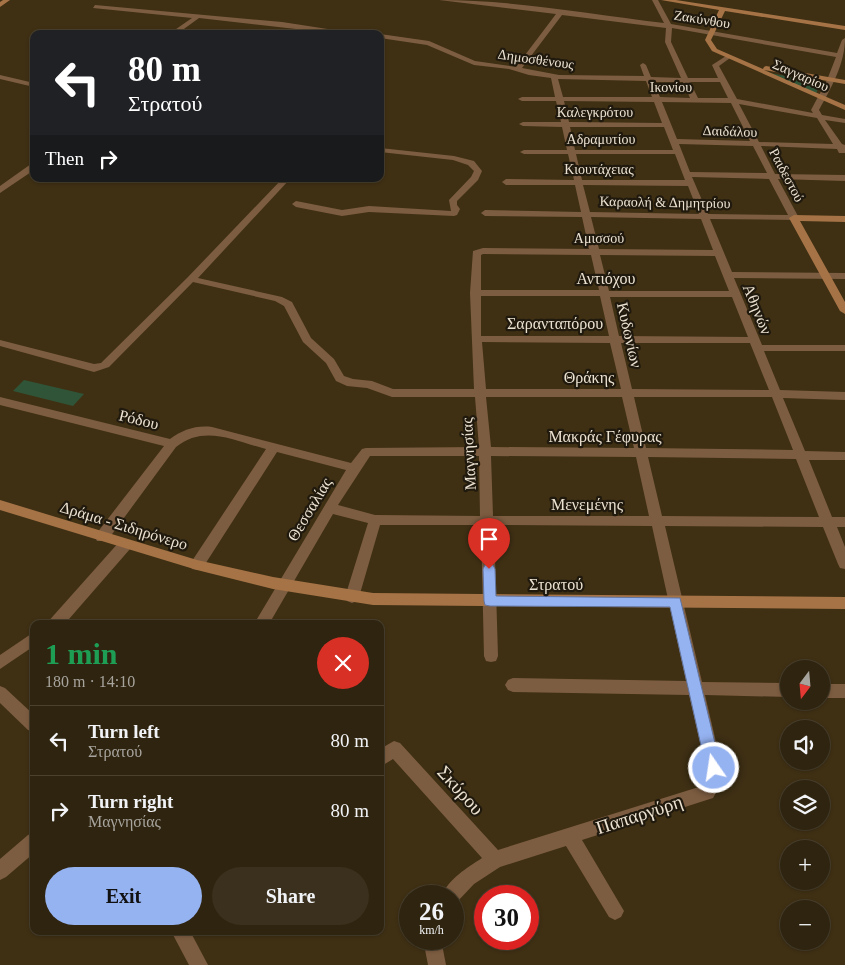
<!DOCTYPE html>
<meta charset="utf-8">
<style>
body{margin:0;font-family:Georgia,serif;background:#3b301d;color:#f1f3f6;height:100vh;display:flex;flex-direction:column;font-size:19px;white-space:nowrap}
*{box-sizing:border-box;margin:0}
p{font-size:16px;color:#a7a49e}
.icon{flex:none;width:28px;height:28px;fill:none;stroke:currentColor;stroke-width:2;stroke-linecap:round;stroke-linejoin:round}
.map{position:relative;flex:1;overflow:hidden}
.drawer{position:absolute;left:30px;top:620px;width:354px;height:315px;display:flex;flex-direction:column;background:#2f240f;border-radius:10px;box-shadow:0 1px 4px #0004,0 0 0 1px #4a412f}
.drawer>*{flex:none}
.banner{position:absolute;left:30px;top:30px;width:354px;height:152px;border-radius:10px;box-shadow:0 1px 4px #0004,0 0 0 1px #4a412f;background:#202124;color:#fff;overflow:hidden}
.needle{width:32px;rotate:196deg}
.buttons{position:absolute;left:780px;top:660px;display:grid;gap:10px}
.buttons a{display:grid;place-items:center;width:50px;height:50px;border-radius:50%;background:#2f240f;box-shadow:0 1px 4px #0004,0 0 0 1px #4a412f;font-size:25px}
.speed{position:absolute;left:399px;top:885px;display:flex;gap:10px;font-size:25px;font-weight:700;text-align:center}
.speed>*{display:grid;place-content:center;width:65px;height:65px;border-radius:50%;background:#2f240f;box-shadow:0 1px 4px #0004,0 0 0 1px #4a412f;line-height:1}
.speed small{font-size:12px;font-weight:400}
.speed .limit{border:8px solid #d22;background:#fff;color:#111}
.pin{position:absolute;display:grid;place-items:center;width:42px;height:42px;color:#fff;margin:-51px -21px;border-radius:50% 50% 50% 0;rotate:-45deg;box-shadow:0 0 5px #0007}
.pin .icon{rotate:45deg}
.me{position:absolute;width:55px;margin:-28px;rotate:347deg;stroke-linejoin:round;filter:drop-shadow(0 0 4px #0008)}
.turn{display:flex;align-items:center;gap:18px;height:105px;padding:0 15px;font-size:22px}
.turn .icon{width:65px;height:65px;stroke-width:2.5}
.turn b{display:block;font-size:35px;line-height:42px}
.then{display:flex;align-items:center;height:48px;padding:0 15px;background:#0003;gap:10px;font-size:19px}
.round{display:grid;place-items:center;flex:none;width:52px;height:52px;border-radius:26px;background:#3b301d}
.summary{display:flex;align-items:center;justify-content:space-between;height:85px;padding:0 15px}
h1{font-size:30px;font-weight:700;line-height:38px;color:#1e9e55}
.action{display:flex;gap:10px;margin-top:auto;padding:10px 15px}
.action a{flex:1;height:58px;border-radius:30px;background:#95b2f1;color:#111;font-size:20px;font-weight:700;line-height:58px;text-align:center}
.action a+a{background:#3b301d;color:#f1f3f6}
ul{padding:0;list-style:none}
li{display:flex;align-items:center;gap:15px;height:70px;padding:0 15px;border-top:1px solid #4a412f}
li div{flex:1}
li b{display:block;font-size:19px}
li em{font-style:normal}
.map>svg:first-child{display:block}
</style>
<div class="map">
<svg width="845" height="965" viewBox="0 0 845 965">
<rect width="100%" height="100%" fill="#3f3014"/>
<g fill="#305437">
<path d="M769,73L821,82L816,94Z"/>
<path d="M24,380L84,394L73,406L13,391Z"/>
</g>
<g fill="none" stroke-linecap="round" stroke-linejoin="round">
<g fill="#7d5d41" fill-rule="evenodd">
<path d="M439,0C514,0 590,14 664,23L652,0H658L671,24L837,53L842,40L845,38C845,64 831,88 819,110L822,115L845,119V123L825,120L842,144L845,145V153H839L837,149L761,146L775,174L845,175V181L778,179L799,218L797,220L710,219L732,272L845,273V279L734,278L762,345H845V351H764L780,390L845,392V400L783,398L805,451L845,452V460H809L832,517H845V527H837L845,547V569L840,568L838,564L823,527L665,526L702,682L789,683V697L705,695L722,768V782L713,798L582,840L624,911L621,917L615,920L609,917L566,846L500,867L474,884L457,902L452,904V896H442C448,879 467,868 482,858L393,759L380,767V749L394,741L400,743L498,850L702,786L706,780V768L689,695L513,692L508,690L505,685L508,680L513,678L686,681L652,526L494,525L498,656L496,661L491,662L486,661L484,656L481,525H380L359,597L357,601L352,603L347,601L345,597L368,523L333,514L269,624H254L346,470L277,452L202,569L197,570L192,569L190,565L192,561L266,449C235,441 204,424 176,447L107,541H97L95,537L97,533L164,446L0,405V397L170,439C182,430 196,425 212,427L351,463L362,449L366,448L479,447L475,397H392L367,388L347,386L336,381L326,363L303,342L284,306L275,301L193,282L109,367L94,372L0,346V340L94,364L101,363L188,277L282,179H290L198,278L282,297L292,302L311,338L334,359L344,376L353,379L372,381L393,389H474L470,293L473,251L483,248L589,249L582,217L485,216L481,213L485,210L581,212L575,185H506L502,182L506,179L574,180L568,154H524L520,152L524,150H567L562,127L523,126L519,124L523,122H561L556,101H522L518,99L522,97H555L551,78L529,75L509,69L474,65L427,45L380,38V34L429,41L475,61L516,67L556,14ZM562,15L666,28L665,42L681,78L651,77L646,65L643,63L640,65L644,76L559,75L522,68ZM672,28L836,57L827,80L811,110L813,113L737,99L719,66L730,58V56H726L712,65L718,78H688L671,42ZM558,79L646,81L652,97H563ZM653,82H683L690,98L660,97ZM690,82H720L728,98H698ZM564,101L654,102L662,123L569,122ZM662,102L731,103L750,141L677,139ZM739,104L817,118L833,144L759,142ZM570,127H664L673,150H575ZM679,144L753,146L767,173L690,172ZM576,154H675L685,180H582ZM692,177L769,179L788,215L708,214ZM583,185L688,186L699,214L590,212ZM591,217L701,219L713,250L599,249ZM483,254L591,255L599,290H481V255ZM600,255L715,256L729,291H609ZM481,296H600L609,336H481ZM610,297H732L748,337L619,336ZM482,342L610,343L621,389H486ZM621,343H750L769,390L632,389ZM486,397H622L634,448L491,447ZM634,397H772L793,450L646,448ZM370,456H479L480,516L375,515L338,505ZM491,456L636,457L649,516H493ZM648,457L796,459L819,517L662,516Z"/>
<path d="M95,5L282,22L360,34H340L199,18L177,34H169L192,18L93,8Z"/>
<path d="M0,75L34,83V87L0,79Z"/>
<path d="M380,148L454,156L474,161L482,171L478,180L457,201V205L460,209L457,215L454,216L369,212L342,216L296,207L292,204L296,201L342,210L369,206L451,211L449,200L471,177L474,171L468,165L453,160L380,152Z"/>
<path d="M31,164H34V170L0,193V186Z"/>
<path d="M125,540L130,541L132,545L130,549L69,619L64,624H46L120,541Z"/>
<path d="M34,632V646L0,669V655Z"/>
<rect x="821" y="684" width="24" height="14"/>
<path d="M0,686L5,688L34,715V732L28,730L0,703Z"/>
<path d="M34,832V853L6,877L0,880V859L28,835Z"/>
<path d="M171,931H190L208,965H189Z"/>
<path d="M423,939H441L446,965H428Z"/>
</g>
<g fill="#a67346" fill-rule="evenodd">
<path d="M3,0H10L0,7V2Z"/>
<path d="M661,0H676L845,26V30L725,11L711,40L717,49L763,69L764,67L766,66L845,80V84L764,70L845,105V110L712,51L705,40L719,10Z"/>
<path d="M794,215L845,216V222L800,221L845,302V314L840,311L789,218Z"/>
<path d="M0,500L197,560L273,577L373,593L845,597V609L373,605L273,589L197,570L0,510Z"/>
</g>
</g>
<path fill="#95b2f1" stroke="#61749d" d="M489,564L493,565L495,569L496,596L680,598L721,768L719,773L714,775L709,773L706,768L670,607L490,606L485,605L484,601L483,569L485,565Z"/>
<g text-anchor="middle" stroke-width="4.5" stroke-linejoin="round" paint-order="stroke">
<g font-size="14" fill="#ece2d2" stroke="#20190d">
<text transform="translate(702 19) rotate(9)" y="5">Ζακύνθου</text>
<text transform="translate(536 59) rotate(8)" y="5">Δημοσθένους</text>
<text transform="translate(801 75) rotate(24)" y="5">Σαγγαρίου</text>
<text x="671" y="92">Ικονίου</text>
<text x="595" y="117">Καλεγκρότου</text>
<text transform="translate(730 131) rotate(2)" y="5">Δαιδάλου</text>
<text x="601" y="144">Αδραμυτίου</text>
<text x="599" y="174">Κιουτάχειας</text>
<text transform="translate(787 175) rotate(62)" y="5">Ραιδεστού</text>
<text transform="translate(665 202) rotate(1)" y="5">Καραολή &amp; Δημητρίου</text>
<text x="599" y="243">Αμισσού</text>
</g>
<g font-size="16" fill="#ece2d2" stroke="#20190d">
<text x="606" y="284">Αντιόχου</text>
<text transform="translate(758 309) rotate(68)" y="6">Αθηνών</text>
<text x="555" y="329">Σαρανταπόρου</text>
<text transform="translate(630 335) rotate(77)" y="6">Κυδωνίων</text>
<text x="589" y="383">Θράκης</text>
<text transform="translate(139 419) rotate(14)" y="6">Ρόδου</text>
<text x="605" y="442">Μακράς Γέφυρας</text>
<text transform="translate(468 454) rotate(-93)" y="6">Μαγνησίας</text>
<text x="587" y="510">Μενεμένης</text>
<text transform="translate(309 509) rotate(-59)" y="6">Θεσσαλίας</text>
<text transform="translate(124 525) rotate(17)" y="6">Δράμα - Σιδηρόνερο</text>
<text x="556" y="590">Στρατού</text>
</g>
<g font-size="19" fill="#ece2d2" stroke="#20190d">
<text transform="translate(461 790) rotate(48)" y="7">Σκύρου</text>
<text transform="translate(639 814) rotate(-18)" y="7">Παπαργύρη</text>
</g>
</g>
</svg>
<div class="buttons">
<a><svg class="needle" viewBox="-14 -14 28 28"><path d="M0-13l5 13h-10z" fill="#e53935"/><path d="M0 13l5-13h-10z" fill="#a7a49e"/></svg></a>
<a><svg class="icon" aria-label="sound" viewBox="0 0 24 24"><path d="M4 9h4l5-4v14l-5-4H4zM17 9q2 3 0 6"/></svg></a>
<a><svg class="icon" aria-label="layers" viewBox="0 0 24 24"><path d="M12 4l9 5-9 5-9-5zM3 14l9 5 9-5"/></svg></a>
<a>+</a>
<a>−</a>
</div>
<div class="speed"><div>26<small>km/h</small></div><div class="limit">30</div></div>
<div class="pin" style="left:489px;top:569px;background:#d93025"><svg class="icon" aria-label="arrive" viewBox="0 0 24 24"><path d="M6 21V4h12l-3 4 3 4H6"/></svg></div>
<svg class="me" style="left:714px;top:768px" viewBox="-20 -20 40 40"><circle r="17" fill="#95b2f1" stroke="#fff" stroke-width="3"/><path d="M0-11L8 9 0 5-8 9z" fill="#fff"/></svg>
<div class="banner">
<div class="turn"><svg class="icon" aria-label="left" viewBox="0 0 24 24"><path d="M17 20v-9H6M10 6l-5 5 5 5"/></svg><div><b>80 m</b>Στρατού</div></div>
<div class="then">Then<svg class="icon" aria-label="right" viewBox="0 0 24 24"><path d="M7 20v-9h11M14 6l5 5-5 5"/></svg></div>
</div>
<section class="drawer">
<div class="summary"><div><h1>1 min</h1><p>180 m · 14:10</p></div><a class="round" style="background:#d93025;color:#fff"><svg class="icon" aria-label="close" viewBox="0 0 24 24"><path d="M6 6l12 12M18 6L6 18"/></svg></a></div>
<ul>
<li><svg class="icon" aria-label="left" viewBox="0 0 24 24"><path d="M17 20v-9H6M10 6l-5 5 5 5"/></svg><div><b>Turn left</b><p>Στρατού</p></div><em>80 m</em></li>
<li><svg class="icon" aria-label="right" viewBox="0 0 24 24"><path d="M7 20v-9h11M14 6l5 5-5 5"/></svg><div><b>Turn right</b><p>Μαγνησίας</p></div><em>80 m</em></li>
</ul>
<div class="action"><a>Exit</a><a>Share</a></div>
</section>
</div>
